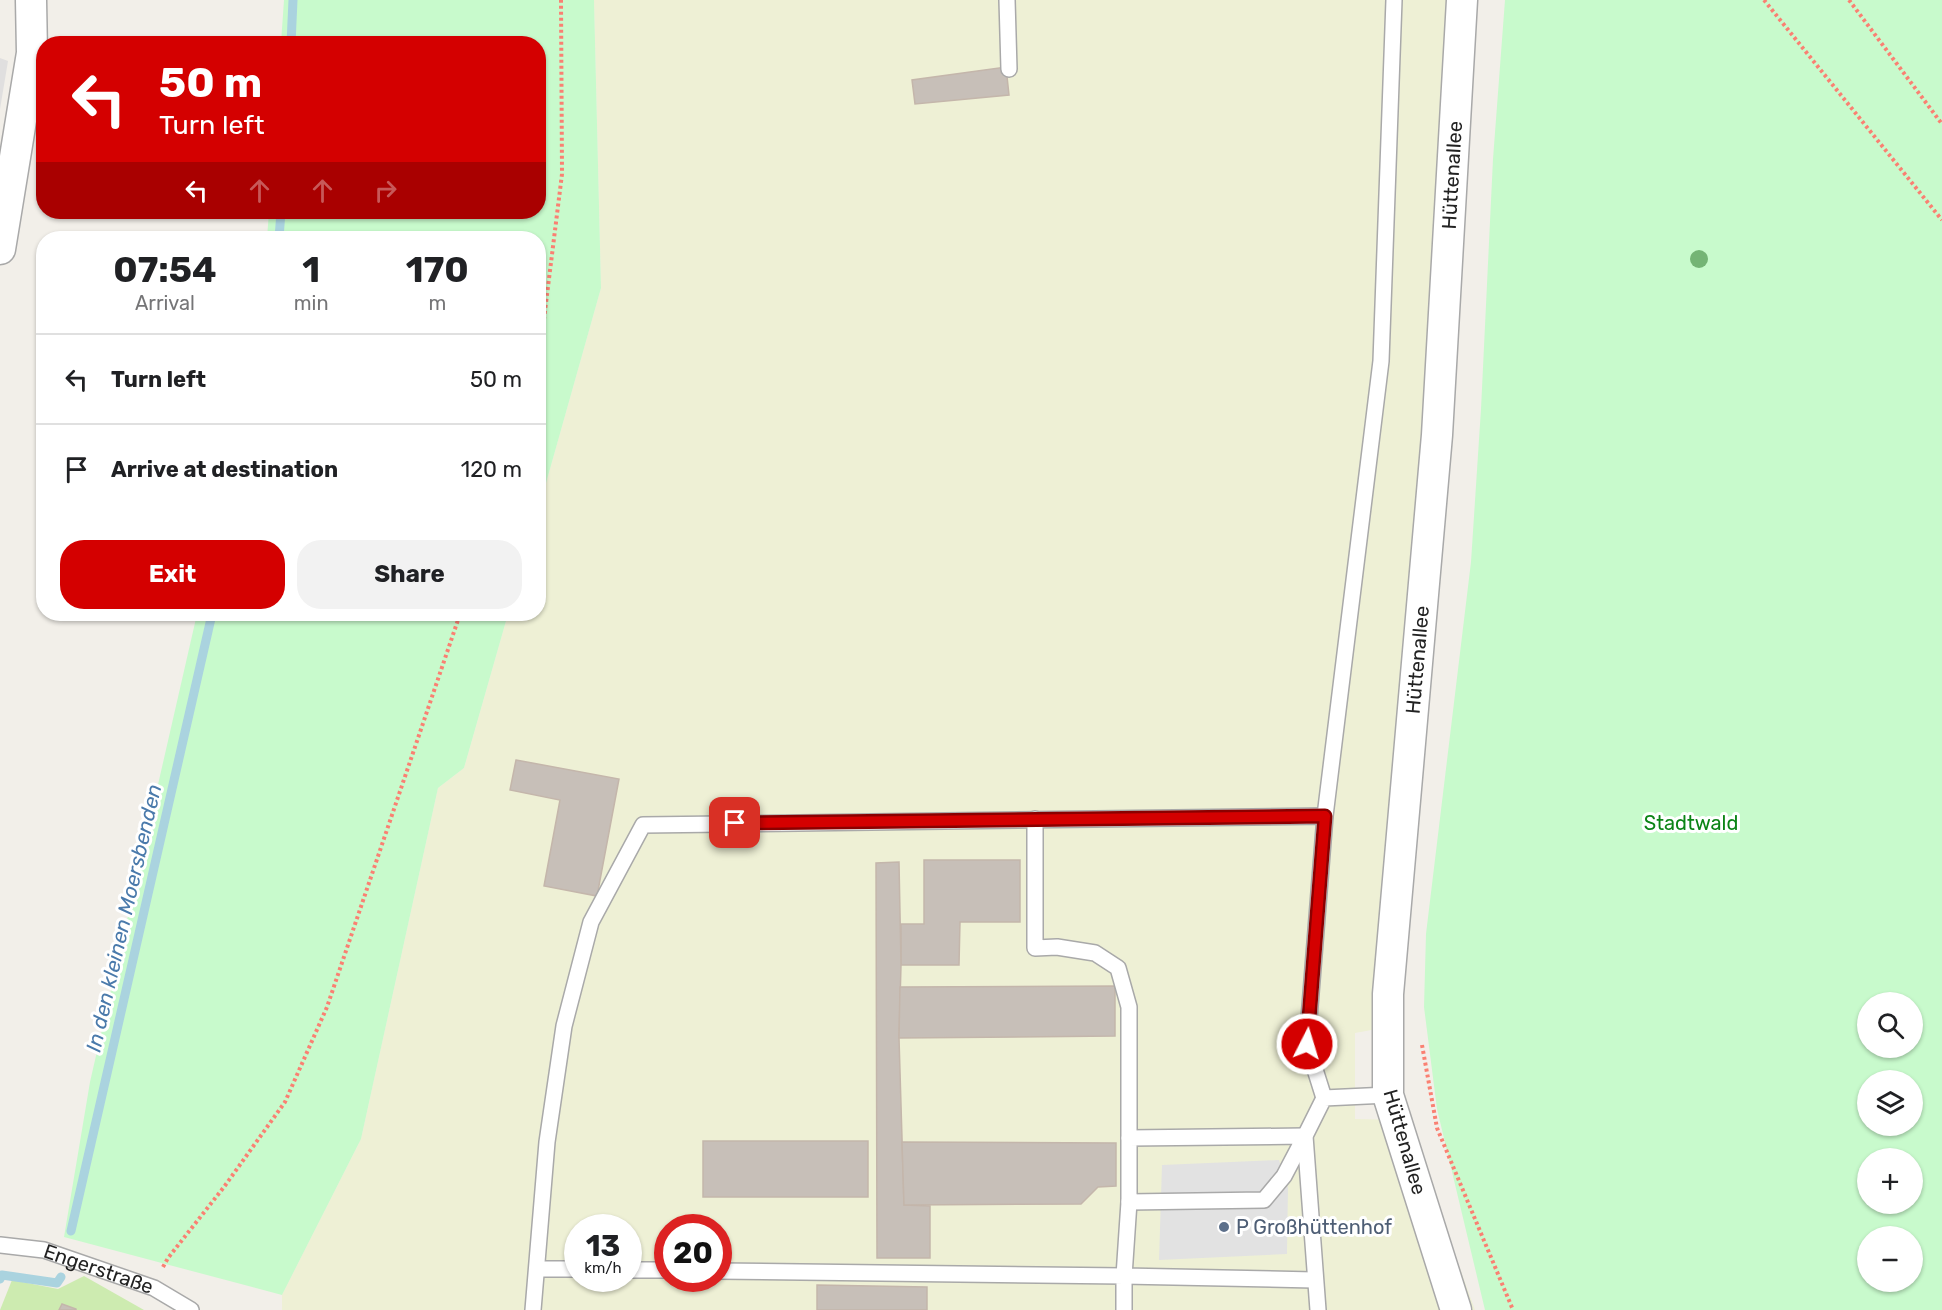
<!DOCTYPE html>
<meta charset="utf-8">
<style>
body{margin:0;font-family:Rubik,sans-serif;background:#f2f2f2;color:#202124;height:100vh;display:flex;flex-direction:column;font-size:22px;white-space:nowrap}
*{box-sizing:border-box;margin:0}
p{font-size:20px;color:#757577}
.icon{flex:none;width:33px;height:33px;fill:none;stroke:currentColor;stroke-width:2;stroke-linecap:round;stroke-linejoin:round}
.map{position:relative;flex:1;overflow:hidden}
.sheet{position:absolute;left:36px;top:231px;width:510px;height:390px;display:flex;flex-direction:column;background:#fff;border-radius:24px;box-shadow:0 2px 4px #0004}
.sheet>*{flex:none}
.top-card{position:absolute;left:36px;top:36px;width:510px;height:183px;border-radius:24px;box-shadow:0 2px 4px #0004;background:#d40000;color:#fff;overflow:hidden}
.tools{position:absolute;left:1857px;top:992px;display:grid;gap:12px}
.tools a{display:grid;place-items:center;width:66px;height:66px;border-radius:50%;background:#fff;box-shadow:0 2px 4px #0004;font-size:30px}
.speed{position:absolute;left:564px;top:1214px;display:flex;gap:12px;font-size:30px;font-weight:700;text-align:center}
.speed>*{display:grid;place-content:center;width:78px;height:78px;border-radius:50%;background:#fff;box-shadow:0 2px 4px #0004;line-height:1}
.speed small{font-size:15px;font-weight:400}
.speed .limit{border:9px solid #d22;background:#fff;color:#111}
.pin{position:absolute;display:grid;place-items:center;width:51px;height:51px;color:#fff;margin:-26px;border-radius:12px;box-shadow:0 3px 9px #0006}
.me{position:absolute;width:66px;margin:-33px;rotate:5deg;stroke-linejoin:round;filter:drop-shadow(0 0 4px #0008)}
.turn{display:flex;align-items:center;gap:21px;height:126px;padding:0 24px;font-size:27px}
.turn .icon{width:78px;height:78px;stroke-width:2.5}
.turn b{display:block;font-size:42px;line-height:51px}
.lanes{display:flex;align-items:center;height:57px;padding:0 24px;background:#0003;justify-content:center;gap:30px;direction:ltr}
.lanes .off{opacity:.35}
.eta{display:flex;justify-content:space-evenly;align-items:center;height:102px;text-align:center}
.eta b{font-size:36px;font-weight:700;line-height:42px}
.button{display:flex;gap:12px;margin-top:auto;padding:12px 24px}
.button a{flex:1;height:69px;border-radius:24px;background:#d40000;color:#fff;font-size:24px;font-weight:700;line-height:69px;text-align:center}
.button a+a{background:#f2f2f2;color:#202124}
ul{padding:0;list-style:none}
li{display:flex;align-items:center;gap:18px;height:90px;padding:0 24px;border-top:2px solid #e0e0e0}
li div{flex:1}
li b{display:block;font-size:22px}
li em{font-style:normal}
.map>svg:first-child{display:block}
</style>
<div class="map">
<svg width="1942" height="1310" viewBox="0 0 1942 1310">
<rect width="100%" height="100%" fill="#f2efe9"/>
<path fill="#e0dfdf" d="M0,58L8,61L0,109Z"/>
<path fill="#eef0d5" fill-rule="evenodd" d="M594,0H1446L1430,417L1377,1029L1355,1033V1119L1406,1120L1475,1310H282V1295L361,1139L438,788L464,768L508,614H538L539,508L601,288ZM578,1227H628V1278H578ZM668,1227H718V1278H668Z"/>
<path fill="#cdebb0" d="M84,1276L144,1310H0L12,1280L58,1289Z"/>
<g fill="#c8facc" fill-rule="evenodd">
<path d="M284,0H594L601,288L539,508L538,238H267L269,212H538V44L281,43Z"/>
<path d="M1505,0H1942V1310H1485L1437,1109L1424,1007L1426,934L1471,562L1481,409L1493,159ZM1868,1002H1912V1047H1868ZM1868,1080H1912V1125H1868ZM1868,1158H1912V1203H1868ZM1868,1236H1912V1281H1868Z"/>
<path d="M197,614H508L464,768L438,788L361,1139L282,1295L64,1237L90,1082Z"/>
</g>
<path fill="#e2e2e2" d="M1279,1160L1288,1188L1287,1254L1159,1260L1162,1165Z"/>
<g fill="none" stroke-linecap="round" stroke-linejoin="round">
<g stroke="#aad3df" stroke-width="9">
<path d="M291,44L293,0"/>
<path d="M279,238L281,212"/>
<path d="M71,1231L212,614"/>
<path d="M0,1279L2,1275L57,1283L61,1277"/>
</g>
</g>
<g fill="#c7bfb8" stroke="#c4b6ab" stroke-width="1.5">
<path d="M1006,67L1009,95L915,104L912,80Z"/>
<path d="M516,760L619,779L597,896L544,886L560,800L510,790Z"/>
<path d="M924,860H1020V922H960L959,965H901V924H924Z"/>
<path d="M899,862L901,965L899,1038L904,1205L930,1206V1258H877L876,863Z"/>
<path d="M1115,986V1036L899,1038L900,987Z"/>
<rect x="703" y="1141" width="165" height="56"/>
<path d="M902,1142L1116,1143V1186L1098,1187L1081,1204L904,1205Z"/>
<path d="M817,1285L927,1287V1310H817Z"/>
<path d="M62,1304L76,1309V1310H59Z"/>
</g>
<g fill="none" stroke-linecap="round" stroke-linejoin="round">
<defs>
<g id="lane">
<path d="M1007,0L1009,69"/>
<path d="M1325,816L1381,361L1394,0"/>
<path d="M1035,819V948L1057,947L1095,953L1118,968L1129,1007V1138"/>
<path d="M1305,1136L1284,1176L1264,1200L1129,1202V1138Z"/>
<path d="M1129,1202L1124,1276L1314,1280"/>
<path id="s1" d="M0,1245L44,1250L154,1288L191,1310"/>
<path d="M537,1269H578"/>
<path d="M628,1270H668"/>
<path d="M718,1271L1124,1276V1310"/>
<path d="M533,1310L547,1142L564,1026L591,922L643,825L1325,816L1307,1044L1324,1098"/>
<path d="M1318,1310L1305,1136L1324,1098L1388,1095"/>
</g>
<g id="street">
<path d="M0,249L32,53L31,0"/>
<path id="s2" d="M1456,1310L1388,1095V994L1437,435L1462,0"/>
</g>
</defs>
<use href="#lane" stroke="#a9a9a9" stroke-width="18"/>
<use href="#street" stroke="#a9a9a9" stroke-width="33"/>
<g stroke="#fa8072" stroke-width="4" stroke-dasharray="3 3" stroke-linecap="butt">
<path d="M1764,0L1942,220"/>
<path d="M1849,0L1942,124"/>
<path d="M538,349L542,335L562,174L561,0"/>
<path d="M1422,1045L1437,1128L1513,1310"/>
<path d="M163,1267L168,1258L224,1187L285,1102L327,1007L460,614"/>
</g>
<use href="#lane" stroke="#fff" stroke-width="15"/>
<use href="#street" stroke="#fff" stroke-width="30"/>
</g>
<circle fill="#74b475" cx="1699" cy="259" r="9"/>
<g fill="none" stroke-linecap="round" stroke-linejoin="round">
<defs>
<path id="route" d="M735,823L1325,816L1307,1044"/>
</defs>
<use href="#route" stroke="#8a0000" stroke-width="15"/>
<use href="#route" stroke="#d40000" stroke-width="10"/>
</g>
<circle fill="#5c6f8a" stroke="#fff" stroke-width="2" cx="1224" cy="1227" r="6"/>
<g text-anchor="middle" stroke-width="6" stroke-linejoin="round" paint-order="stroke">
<g font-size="20" fill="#222" stroke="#fff">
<text dy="7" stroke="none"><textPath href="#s2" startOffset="1148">Hüttenallee</textPath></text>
<text dy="7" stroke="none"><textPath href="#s2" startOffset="662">Hüttenallee</textPath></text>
<text transform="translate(1405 1142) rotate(74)" y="7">Hüttenallee</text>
<text dy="7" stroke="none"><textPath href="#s1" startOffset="102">Engerstraße</textPath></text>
</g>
<g font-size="20" fill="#0c8416" stroke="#fff">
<text x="1691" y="830">Stadtwald</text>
</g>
<g font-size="20" fill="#4e5e75" stroke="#fff" text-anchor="start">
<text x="1236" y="1234">P Großhüttenhof</text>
</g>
<g font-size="21" font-style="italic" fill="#4a7aab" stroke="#fff">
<text transform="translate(124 918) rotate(-77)" y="7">In den kleinen Moersbenden</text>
</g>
</g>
</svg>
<div class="tools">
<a><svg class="icon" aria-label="search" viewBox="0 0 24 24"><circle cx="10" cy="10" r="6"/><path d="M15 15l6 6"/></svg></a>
<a><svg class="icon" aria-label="layers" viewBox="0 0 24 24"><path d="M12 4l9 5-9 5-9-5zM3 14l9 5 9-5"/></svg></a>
<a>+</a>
<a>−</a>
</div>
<div class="speed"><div>13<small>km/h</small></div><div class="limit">20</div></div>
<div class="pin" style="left:735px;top:823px;background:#d93025"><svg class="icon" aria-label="arrive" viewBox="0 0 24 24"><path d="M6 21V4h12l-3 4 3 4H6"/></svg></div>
<svg class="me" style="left:1307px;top:1044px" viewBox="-20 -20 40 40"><circle r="17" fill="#d40000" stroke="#fff" stroke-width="3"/><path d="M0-11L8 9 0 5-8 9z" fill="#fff"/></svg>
<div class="top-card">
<div class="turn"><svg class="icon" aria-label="left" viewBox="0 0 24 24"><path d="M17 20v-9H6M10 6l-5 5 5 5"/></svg><div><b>50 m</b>Turn left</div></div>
<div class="lanes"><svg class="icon" aria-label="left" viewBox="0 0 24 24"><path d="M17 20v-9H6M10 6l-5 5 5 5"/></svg><svg class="icon off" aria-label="ahead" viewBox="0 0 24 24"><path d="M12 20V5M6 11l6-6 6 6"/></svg><svg class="icon off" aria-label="ahead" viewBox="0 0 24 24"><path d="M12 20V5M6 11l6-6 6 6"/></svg><svg class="icon off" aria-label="right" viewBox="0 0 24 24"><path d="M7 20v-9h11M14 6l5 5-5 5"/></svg></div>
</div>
<section class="sheet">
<div class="eta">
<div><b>07:54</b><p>Arrival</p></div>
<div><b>1</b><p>min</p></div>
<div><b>170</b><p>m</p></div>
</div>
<ul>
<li><svg class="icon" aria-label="left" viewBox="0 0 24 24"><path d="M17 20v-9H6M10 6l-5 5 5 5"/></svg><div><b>Turn left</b></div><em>50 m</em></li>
<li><svg class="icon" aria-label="arrive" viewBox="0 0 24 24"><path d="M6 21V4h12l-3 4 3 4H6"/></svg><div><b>Arrive at destination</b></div><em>120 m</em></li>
</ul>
<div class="button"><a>Exit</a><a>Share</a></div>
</section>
</div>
